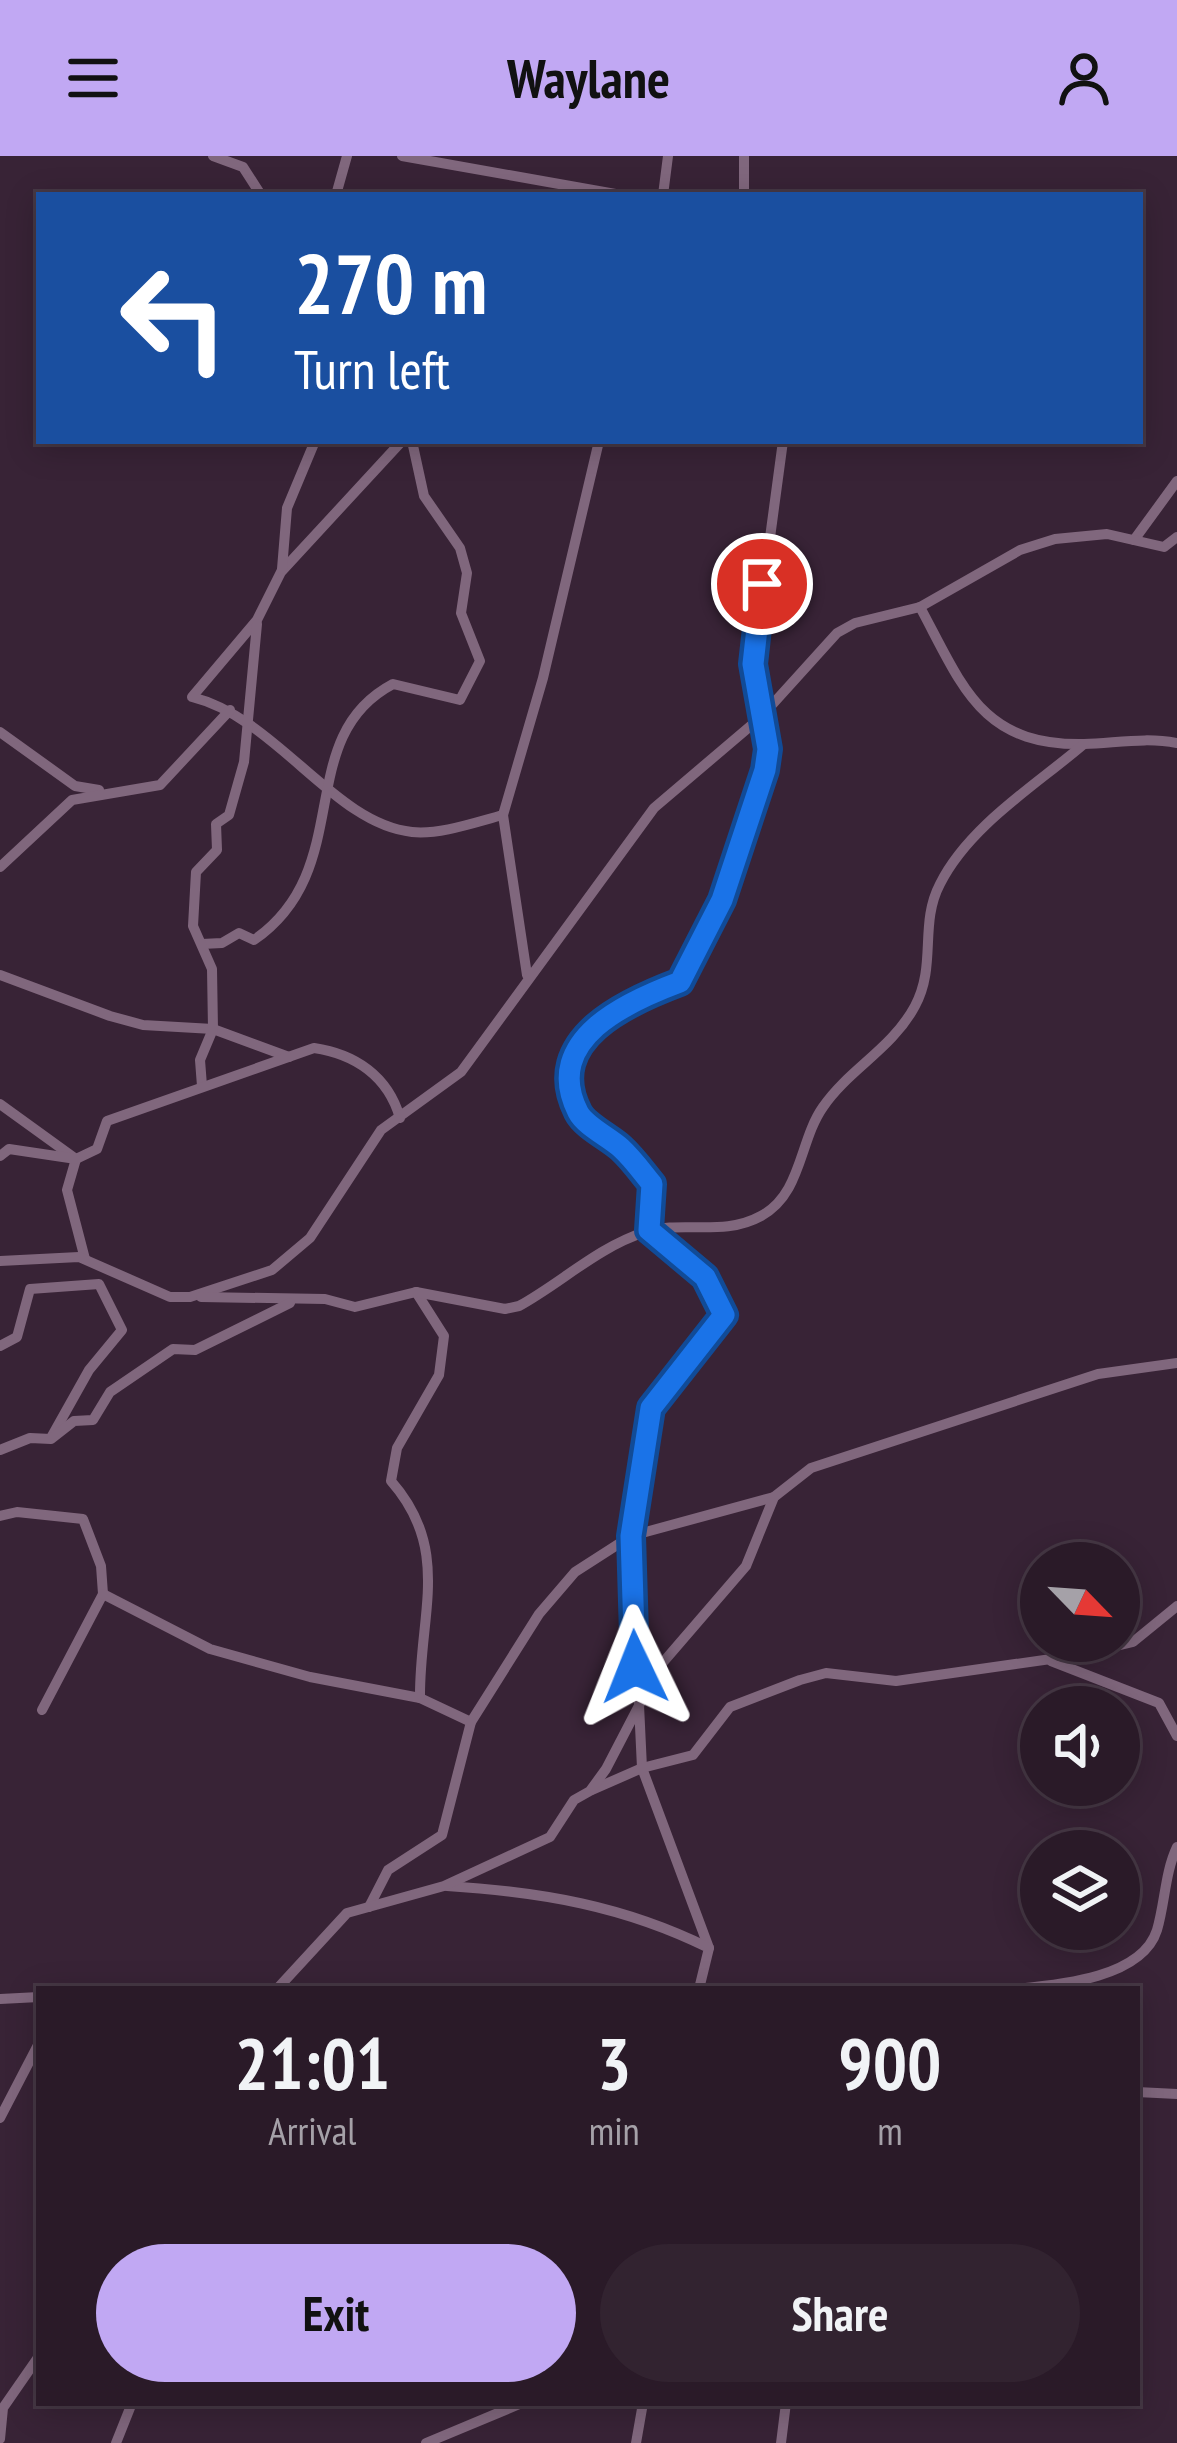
<!DOCTYPE html>
<style>
body{margin:0;font-family:"PT Sans Narrow",sans-serif;background:#322330;color:#f1f3f6;height:100vh;display:flex;flex-direction:column;font-size:45px;white-space:nowrap}
*{box-sizing:border-box;margin:0}
p{font-size:39px;color:#a5a1a8}
.icon{flex:none;width:66px;height:66px;fill:none;stroke:currentColor;stroke-width:2;stroke-linecap:round;stroke-linejoin:round}
.map{position:relative;flex:1;overflow:hidden}
.sheet{position:absolute;left:36px;top:1830px;width:1104px;height:420px;display:flex;flex-direction:column;background:#2a1a28;border-radius:0px;box-shadow:0 6px 30px #0003,0 0 0 3px #463845}
.sheet>*{flex:none}
.guide{position:absolute;left:36px;top:36px;width:1107px;height:252px;border-radius:0px;box-shadow:0 6px 30px #0003,0 0 0 3px #463845;background:#1a4fa0;color:#fff;overflow:hidden}
.needle{width:78px;rotate:115deg}
.fabs{position:absolute;left:1020px;top:1386px;display:grid;gap:24px}
.fabs a{display:grid;place-items:center;width:120px;height:120px;border-radius:50%;background:#2a1a28;box-shadow:0 6px 30px #0003,0 0 0 3px #463845;font-size:60px}
.pin{position:absolute;display:grid;place-items:center;width:102px;height:102px;color:#fff;margin:-51px;border:6px solid #fff;border-radius:50%;box-shadow:0 3px 12px #0007}
.me{position:absolute;width:132px;margin:-66px;rotate:358deg;stroke-linejoin:round;filter:drop-shadow(0 0 9px #0008)}
.turn{display:flex;align-items:center;gap:42px;height:252px;padding:0 60px;font-size:54px}
.turn .icon{width:156px;height:156px;stroke-width:2.5}
.turn b{display:block;font-size:84px;line-height:102px}
.eta{display:flex;justify-content:space-evenly;align-items:center;height:204px;text-align:center}
.eta b{font-size:72px;font-weight:700;line-height:84px}
.primary-button{display:flex;gap:24px;margin-top:auto;padding:24px 60px}
.primary-button a{flex:1;height:138px;border-radius:72px;background:#c1a8f3;color:#111;font-size:48px;font-weight:700;line-height:138px;text-align:center}
.primary-button a+a{background:#322330;color:#f1f3f6}
header{display:flex;justify-content:space-between;align-items:center;height:156px;padding:0 60px;background:#c1a8f3;color:#111;font-size:54px;font-weight:700}
.map>svg:first-child{display:block}
</style>
<header><svg class="icon" aria-label="menu" viewBox="0 0 24 24"><path d="M4 6h16M4 12h16M4 18h16"/></svg>Waylane<svg class="icon" aria-label="person" viewBox="0 0 24 24"><circle cx="12" cy="8" r="4"/><path d="M4 21q1-7 8-7t8 7"/></svg></header>
<div class="map">
<svg width="1177" height="2287" viewBox="0 0 1177 2287">
<rect width="100%" height="100%" fill="#382336"/>
<g fill="none" stroke-linecap="round" stroke-linejoin="round">
<g stroke="#80677d" stroke-width="10">
<path d="M213,0L243,11L261,39"/>
<path d="M402,0L621,39"/>
<path d="M336,39L347,0"/>
<path d="M663,39L668,0"/>
<path d="M744,39V0"/>
<path d="M402,285L281,416L257,464L192,541C277,562 334,668 412,676C440,679 476,666 503,659"/>
<path d="M1134,384L1177,325"/>
<path d="M282,413L287,352L315,285"/>
<path d="M920,451C963,531 981,590 1084,588C1116,587 1146,581 1177,587"/>
<path d="M0,576L75,630L99,634"/>
<path d="M0,711L72,644L160,629L230,554"/>
<path d="M202,788L222,787L239,777L254,784C358,712 291,582 393,528L460,544L480,505L461,457L467,417L460,392L424,340L412,285"/>
<path d="M0,819L110,860L143,869L213,873L289,901"/>
<path d="M527,819L503,659L543,522L599,285"/>
<path d="M202,930L200,904L213,873L212,813L193,770L196,716L217,694L216,668L229,659L244,606L257,468"/>
<path d="M0,948L76,1003L67,1034L85,1103"/>
<path d="M0,1000L9,993L76,1003L97,993L107,965L314,892C355,898 388,920 400,962"/>
<path d="M649,1074L652,1028L625,995L579,961L569,920L584,882L620,848L680,826L698,798L751,662L768,593L753,508L783,285"/>
<path d="M649,1074L705,1121L724,1159L651,1251L631,1380L642,1612L709,1792"/>
<path d="M0,1105L79,1101L170,1141H190L272,1114L310,1082L381,974L461,916L654,652L761,561L837,477L855,467L920,451L1020,394L1055,383L1107,378L1164,391L1177,381"/>
<path d="M416,1136L444,1180L439,1219L397,1292L391,1325C452,1394 419,1459 420,1542L471,1566"/>
<path d="M201,1141L325,1143L355,1151L416,1136L505,1153L519,1150C561,1127 598,1091 645,1076C682,1064 723,1081 761,1060C802,1038 799,985 823,951C849,913 892,893 915,850C937,809 919,768 940,728C969,670 1036,629 1084,588"/>
<path d="M0,1190L17,1181L30,1133L99,1128L122,1174L89,1214L52,1280"/>
<path d="M0,1294L30,1282L51,1283L74,1265L93,1264L110,1236L173,1193L195,1194L290,1147"/>
<path d="M0,1360L17,1356L83,1363L101,1410L103,1438L42,1554"/>
<path d="M103,1438L210,1493L310,1521L420,1542"/>
<path d="M1051,1505L1159,1547L1177,1580"/>
<path d="M592,1634L642,1612L693,1599L730,1551L800,1524L826,1517L896,1525L1079,1499L1133,1486L1177,1450"/>
<path d="M447,1730C542,1736 624,1750 709,1792L699,1833"/>
<path d="M369,1751L388,1714L442,1679L471,1566L539,1458L575,1416L631,1380L774,1341"/>
<path d="M277,1833L347,1757L444,1730L550,1681L574,1644L590,1635L606,1613L659,1511L746,1410L774,1341L811,1312L1098,1218L1177,1207"/>
<path d="M1016,1833C1059,1829 1142,1822 1157,1774C1165,1747 1165,1716 1177,1691"/>
<path d="M0,1843L39,1841"/>
<path d="M1137,1936L1177,1938"/>
<path d="M0,1962L39,1887"/>
<path d="M0,2283L3,2252L39,2200"/>
<path d="M116,2287L132,2247"/>
<path d="M426,2287L522,2247"/>
<path d="M636,2287L643,2247"/>
<path d="M781,2287L786,2247"/>
</g>
</g>
<g fill="none" stroke-linecap="round" stroke-linejoin="round">
<defs>
<path id="route" d="M635,1511L631,1380L651,1252L724,1159L705,1121L649,1074L652,1028C642,1016 633,1003 621,992C609,981 585,970 578,956C541,883 629,845 680,826L722,744L765,614L768,593L753,508L762,428"/>
</defs>
<use href="#route" stroke="#114b97" stroke-width="30"/>
<use href="#route" stroke="#1a73e8" stroke-width="21"/>
</g>
</svg>
<div class="fabs">
<a><svg class="needle" viewBox="-14 -14 28 28"><path d="M0-13l5 13h-10z" fill="#e53935"/><path d="M0 13l5-13h-10z" fill="#a5a1a8"/></svg></a>
<a><svg class="icon" aria-label="sound" viewBox="0 0 24 24"><path d="M4 9h4l5-4v14l-5-4H4zM17 9q2 3 0 6"/></svg></a>
<a><svg class="icon" aria-label="layers" viewBox="0 0 24 24"><path d="M12 4l9 5-9 5-9-5zM3 14l9 5 9-5"/></svg></a>
</div>
<div class="pin" style="left:762px;top:428px;background:#d93025"><svg class="icon" aria-label="arrive" viewBox="0 0 24 24"><path d="M6 21V4h12l-3 4 3 4H6"/></svg></div>
<svg class="me" style="left:635px;top:1511px" viewBox="-20 -20 40 40"><path d="M0-17L14 15 0 8-14 15z" fill="#1a73e8" stroke="#fff" stroke-width="4"/></svg>
<div class="guide">
<div class="turn"><svg class="icon" aria-label="left" viewBox="0 0 24 24"><path d="M17 20v-9H6M10 6l-5 5 5 5"/></svg><div><b>270 m</b>Turn left</div></div>
</div>
<section class="sheet">
<div class="eta">
<div><b>21:01</b><p>Arrival</p></div>
<div><b>3</b><p>min</p></div>
<div><b>900</b><p>m</p></div>
</div>
<div class="primary-button"><a>Exit</a><a>Share</a></div>
</section>
</div>
